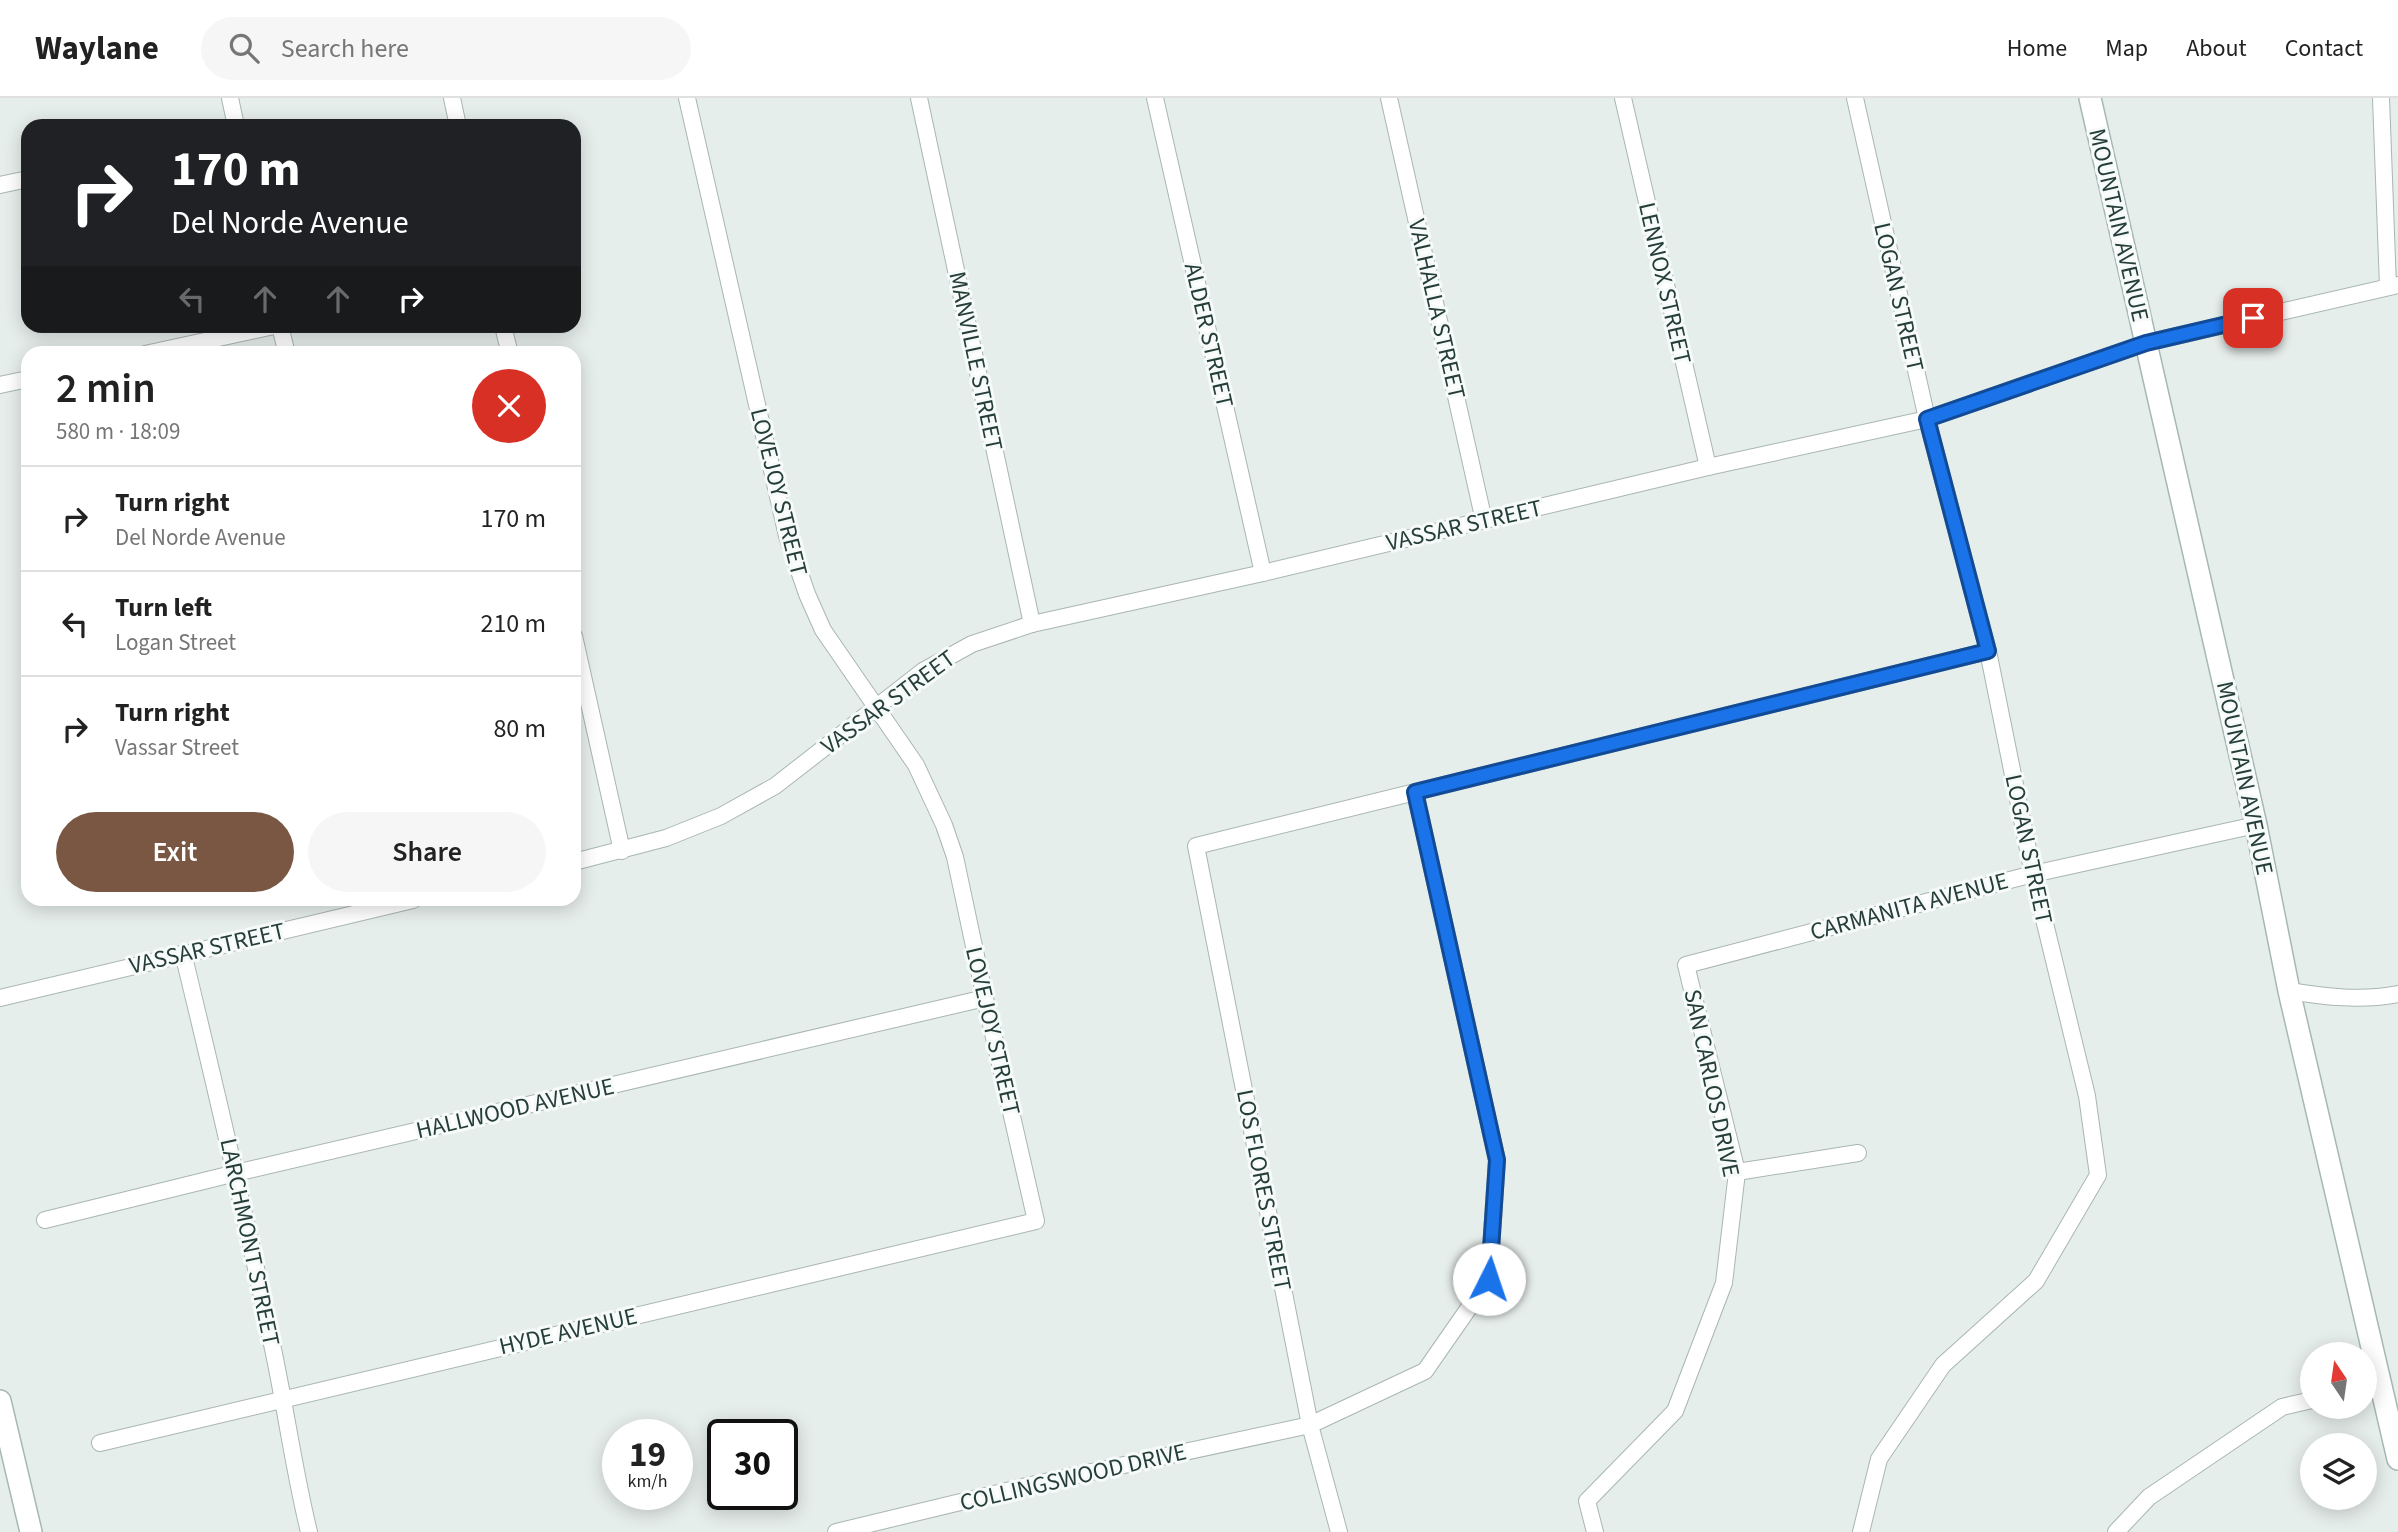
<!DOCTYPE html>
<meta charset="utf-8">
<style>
body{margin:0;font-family:"Source Sans 3",sans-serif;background:#f6f6f6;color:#222;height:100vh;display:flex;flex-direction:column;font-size:26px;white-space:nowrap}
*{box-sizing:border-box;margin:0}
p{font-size:23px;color:#767676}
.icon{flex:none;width:38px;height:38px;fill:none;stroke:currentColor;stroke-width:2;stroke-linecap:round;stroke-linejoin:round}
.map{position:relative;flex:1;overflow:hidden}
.details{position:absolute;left:21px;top:248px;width:560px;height:560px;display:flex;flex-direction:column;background:#fff;border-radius:21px;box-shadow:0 4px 18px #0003}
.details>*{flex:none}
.guide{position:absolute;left:21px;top:21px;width:560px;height:214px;border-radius:21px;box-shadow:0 4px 18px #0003;background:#202124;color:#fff;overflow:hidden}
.needle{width:46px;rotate:347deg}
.fabs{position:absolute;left:2300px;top:1244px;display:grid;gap:14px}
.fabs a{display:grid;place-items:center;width:77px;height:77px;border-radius:50%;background:#fff;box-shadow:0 4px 18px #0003;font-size:35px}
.speed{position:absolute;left:602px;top:1321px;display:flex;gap:14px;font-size:35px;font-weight:700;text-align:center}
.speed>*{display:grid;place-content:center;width:91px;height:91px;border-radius:50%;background:#fff;box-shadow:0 4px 18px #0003;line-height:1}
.speed small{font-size:18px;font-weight:400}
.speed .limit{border:4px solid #111;border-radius:10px;background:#fff;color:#111}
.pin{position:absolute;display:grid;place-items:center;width:60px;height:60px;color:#fff;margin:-30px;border-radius:14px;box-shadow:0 4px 10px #0006}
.me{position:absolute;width:77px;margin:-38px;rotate:4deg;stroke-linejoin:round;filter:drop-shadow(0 0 5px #0008)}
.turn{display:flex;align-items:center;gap:24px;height:147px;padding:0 35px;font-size:32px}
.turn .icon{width:91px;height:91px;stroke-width:2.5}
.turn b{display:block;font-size:49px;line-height:60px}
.lanes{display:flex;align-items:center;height:66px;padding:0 35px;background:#0003;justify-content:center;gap:35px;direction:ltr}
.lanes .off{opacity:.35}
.round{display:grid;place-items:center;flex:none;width:74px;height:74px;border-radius:37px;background:#f6f6f6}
.summary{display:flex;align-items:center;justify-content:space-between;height:119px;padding:0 35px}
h1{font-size:42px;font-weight:600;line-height:52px}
.button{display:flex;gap:14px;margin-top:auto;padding:14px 35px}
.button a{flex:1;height:80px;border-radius:42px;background:#7a5743;color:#fff;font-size:28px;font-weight:600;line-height:80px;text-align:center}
.button a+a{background:#f6f6f6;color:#222}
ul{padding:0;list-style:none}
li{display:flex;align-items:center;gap:21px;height:105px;padding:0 35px;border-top:2px solid #e0e0e0}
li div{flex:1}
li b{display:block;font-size:26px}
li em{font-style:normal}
header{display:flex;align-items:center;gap:42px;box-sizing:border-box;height:98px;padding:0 35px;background:#fff;border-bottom:2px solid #e0e0e0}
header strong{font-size:33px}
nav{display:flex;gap:38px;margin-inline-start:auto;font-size:24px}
.search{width:490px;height:63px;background:#f6f6f6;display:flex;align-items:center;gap:18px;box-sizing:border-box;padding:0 24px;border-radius:38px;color:#767676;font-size:26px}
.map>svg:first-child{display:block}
</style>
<header>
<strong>Waylane</strong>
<div class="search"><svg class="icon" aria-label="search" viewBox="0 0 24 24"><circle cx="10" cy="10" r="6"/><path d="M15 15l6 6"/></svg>Search here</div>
<nav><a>Home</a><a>Map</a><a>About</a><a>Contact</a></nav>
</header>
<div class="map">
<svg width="2398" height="1434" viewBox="0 0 2398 1434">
<rect width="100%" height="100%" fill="#e6eeeb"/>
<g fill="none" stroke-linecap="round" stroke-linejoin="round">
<defs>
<g id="street">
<path d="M230,0L236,28"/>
<path d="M452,0L458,28"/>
<path d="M919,0L1032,526"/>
<path d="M1155,0L1263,475"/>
<path d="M1389,0L1484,423"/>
<path d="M1623,0L1708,369"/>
<path d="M1855,0L1927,321L1988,553L2033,776L2087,998L2098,1077L2036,1183L1943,1267L1879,1361L1861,1434"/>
<path d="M2381,0L2388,189"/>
<path d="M0,87L28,81"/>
<path d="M280,228L287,256"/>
<path d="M503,228L510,256"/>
<path d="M145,256L274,228"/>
<path d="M0,287L28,281"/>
<path d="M574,538L622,753"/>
<path d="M574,764L666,740L721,718L775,688L923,573L972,546L1032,526L1263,475L1708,369L1927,321L2146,245L2398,187"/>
<path d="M183,855C215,987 246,1118 273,1251C286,1312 294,1373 309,1434"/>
<path d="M2289,893C2326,899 2361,903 2398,896"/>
<path d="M0,900L413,802"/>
<path d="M1737,1074L1858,1055"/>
<path d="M45,1122L236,1075L985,900"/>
<path d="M100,1345L1036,1123L985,900L955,759L944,727L916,667L823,532L807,496L787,438L687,0"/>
<path d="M836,1434L1031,1387L1310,1327L1425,1273L1489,1181L1497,1062L1415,694"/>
<path d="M1339,1434L1310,1327L1196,748L1988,553"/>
<path d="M1595,1434L1587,1403L1675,1313L1724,1185L1737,1074L1686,867L2033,776L2256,727"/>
<path d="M2116,1434L2149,1399L2282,1309L2312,1302"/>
</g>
<g id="secondary">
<path d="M2090,0L2256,727L2289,893L2398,1361"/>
<path d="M0,1303L31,1434"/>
</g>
</defs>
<use href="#street" stroke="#a9b6b2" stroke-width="18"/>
<use href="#secondary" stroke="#a5b8b4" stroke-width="24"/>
<use href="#street" stroke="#fff" stroke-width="16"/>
<use href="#secondary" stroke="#fff" stroke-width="21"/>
</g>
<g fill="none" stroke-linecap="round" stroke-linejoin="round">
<defs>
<path id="route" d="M1489,1181L1497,1062L1415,694L1988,553L1927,321L2146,245L2253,220"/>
</defs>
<use href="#route" stroke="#114b97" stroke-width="18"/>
<use href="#route" stroke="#1a73e8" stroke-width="12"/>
</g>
<g text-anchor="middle" stroke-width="6" stroke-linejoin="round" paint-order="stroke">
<g font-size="24" fill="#263e3a" stroke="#f6faf9">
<text transform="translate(2119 127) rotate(77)" y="8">MOUNTAIN AVENUE</text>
<text transform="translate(1665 185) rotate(77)" y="8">LENNOX STREET</text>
<text transform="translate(1899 199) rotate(77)" y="8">LOGAN STREET</text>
<text transform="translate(1437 211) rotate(77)" y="8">VALHALLA STREET</text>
<text transform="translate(1209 237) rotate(77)" y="8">ALDER STREET</text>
<text transform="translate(976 263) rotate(78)" y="8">MANVILLE STREET</text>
<text transform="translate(779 394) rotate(76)" y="8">LOVEJOY STREET</text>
<text transform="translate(1464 427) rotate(-13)" y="8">VASSAR STREET</text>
<text transform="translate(888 604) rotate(-36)" y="8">VASSAR STREET</text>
<text transform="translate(2245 680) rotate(78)" y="8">MOUNTAIN AVENUE</text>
<text transform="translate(2029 751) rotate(78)" y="8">LOGAN STREET</text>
<text transform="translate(1909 808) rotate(-15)" y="8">CARMANITA AVENUE</text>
<text transform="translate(207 850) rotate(-13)" y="8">VASSAR STREET</text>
<text transform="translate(993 933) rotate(77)" y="8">LOVEJOY STREET</text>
<text transform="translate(1712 985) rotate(78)" y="8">SAN CARLOS DRIVE</text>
<text transform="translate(515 1010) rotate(-13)" y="8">HALLWOOD AVENUE</text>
<text transform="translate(1264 1092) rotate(79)" y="8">LOS FLORES STREET</text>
<text transform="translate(250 1144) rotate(78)" y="8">LARCHMONT STREET</text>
<text transform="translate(568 1233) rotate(-13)" y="8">HYDE AVENUE</text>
<text transform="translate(1073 1379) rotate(-13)" y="8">COLLINGSWOOD DRIVE</text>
</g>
</g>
</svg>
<div class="fabs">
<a><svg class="needle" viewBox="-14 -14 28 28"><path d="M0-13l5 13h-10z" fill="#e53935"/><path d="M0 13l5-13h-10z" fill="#767676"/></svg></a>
<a><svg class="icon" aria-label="layers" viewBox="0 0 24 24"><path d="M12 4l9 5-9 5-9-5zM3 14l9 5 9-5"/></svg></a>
</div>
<div class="speed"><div>19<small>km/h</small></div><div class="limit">30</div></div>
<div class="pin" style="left:2253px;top:220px;background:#d93025"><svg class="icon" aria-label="arrive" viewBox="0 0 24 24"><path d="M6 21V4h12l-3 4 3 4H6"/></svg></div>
<svg class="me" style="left:1489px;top:1181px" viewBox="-20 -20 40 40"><circle r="19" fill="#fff"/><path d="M0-13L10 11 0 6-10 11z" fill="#1a73e8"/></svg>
<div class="guide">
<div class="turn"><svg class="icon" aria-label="right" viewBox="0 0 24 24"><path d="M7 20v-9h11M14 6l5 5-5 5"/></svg><div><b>170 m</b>Del Norde Avenue</div></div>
<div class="lanes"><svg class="icon off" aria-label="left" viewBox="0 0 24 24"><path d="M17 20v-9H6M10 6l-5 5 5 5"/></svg><svg class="icon off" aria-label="ahead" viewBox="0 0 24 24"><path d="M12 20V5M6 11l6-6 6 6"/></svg><svg class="icon off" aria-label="ahead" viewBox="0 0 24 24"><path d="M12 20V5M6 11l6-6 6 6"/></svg><svg class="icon" aria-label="right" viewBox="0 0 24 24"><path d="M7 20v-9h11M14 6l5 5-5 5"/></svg></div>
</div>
<section class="details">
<div class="summary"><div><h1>2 min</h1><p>580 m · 18:09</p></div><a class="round" style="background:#d93025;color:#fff"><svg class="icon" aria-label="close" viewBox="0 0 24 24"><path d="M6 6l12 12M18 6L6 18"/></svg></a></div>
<ul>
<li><svg class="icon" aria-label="right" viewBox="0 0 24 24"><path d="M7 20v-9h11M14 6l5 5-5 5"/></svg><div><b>Turn right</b><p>Del Norde Avenue</p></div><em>170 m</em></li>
<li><svg class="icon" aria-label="left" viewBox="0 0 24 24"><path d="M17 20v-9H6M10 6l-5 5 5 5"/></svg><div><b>Turn left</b><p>Logan Street</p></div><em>210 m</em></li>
<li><svg class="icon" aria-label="right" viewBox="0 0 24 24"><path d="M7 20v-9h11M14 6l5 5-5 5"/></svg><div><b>Turn right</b><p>Vassar Street</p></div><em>80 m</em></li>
</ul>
<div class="button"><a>Exit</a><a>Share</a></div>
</section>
</div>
